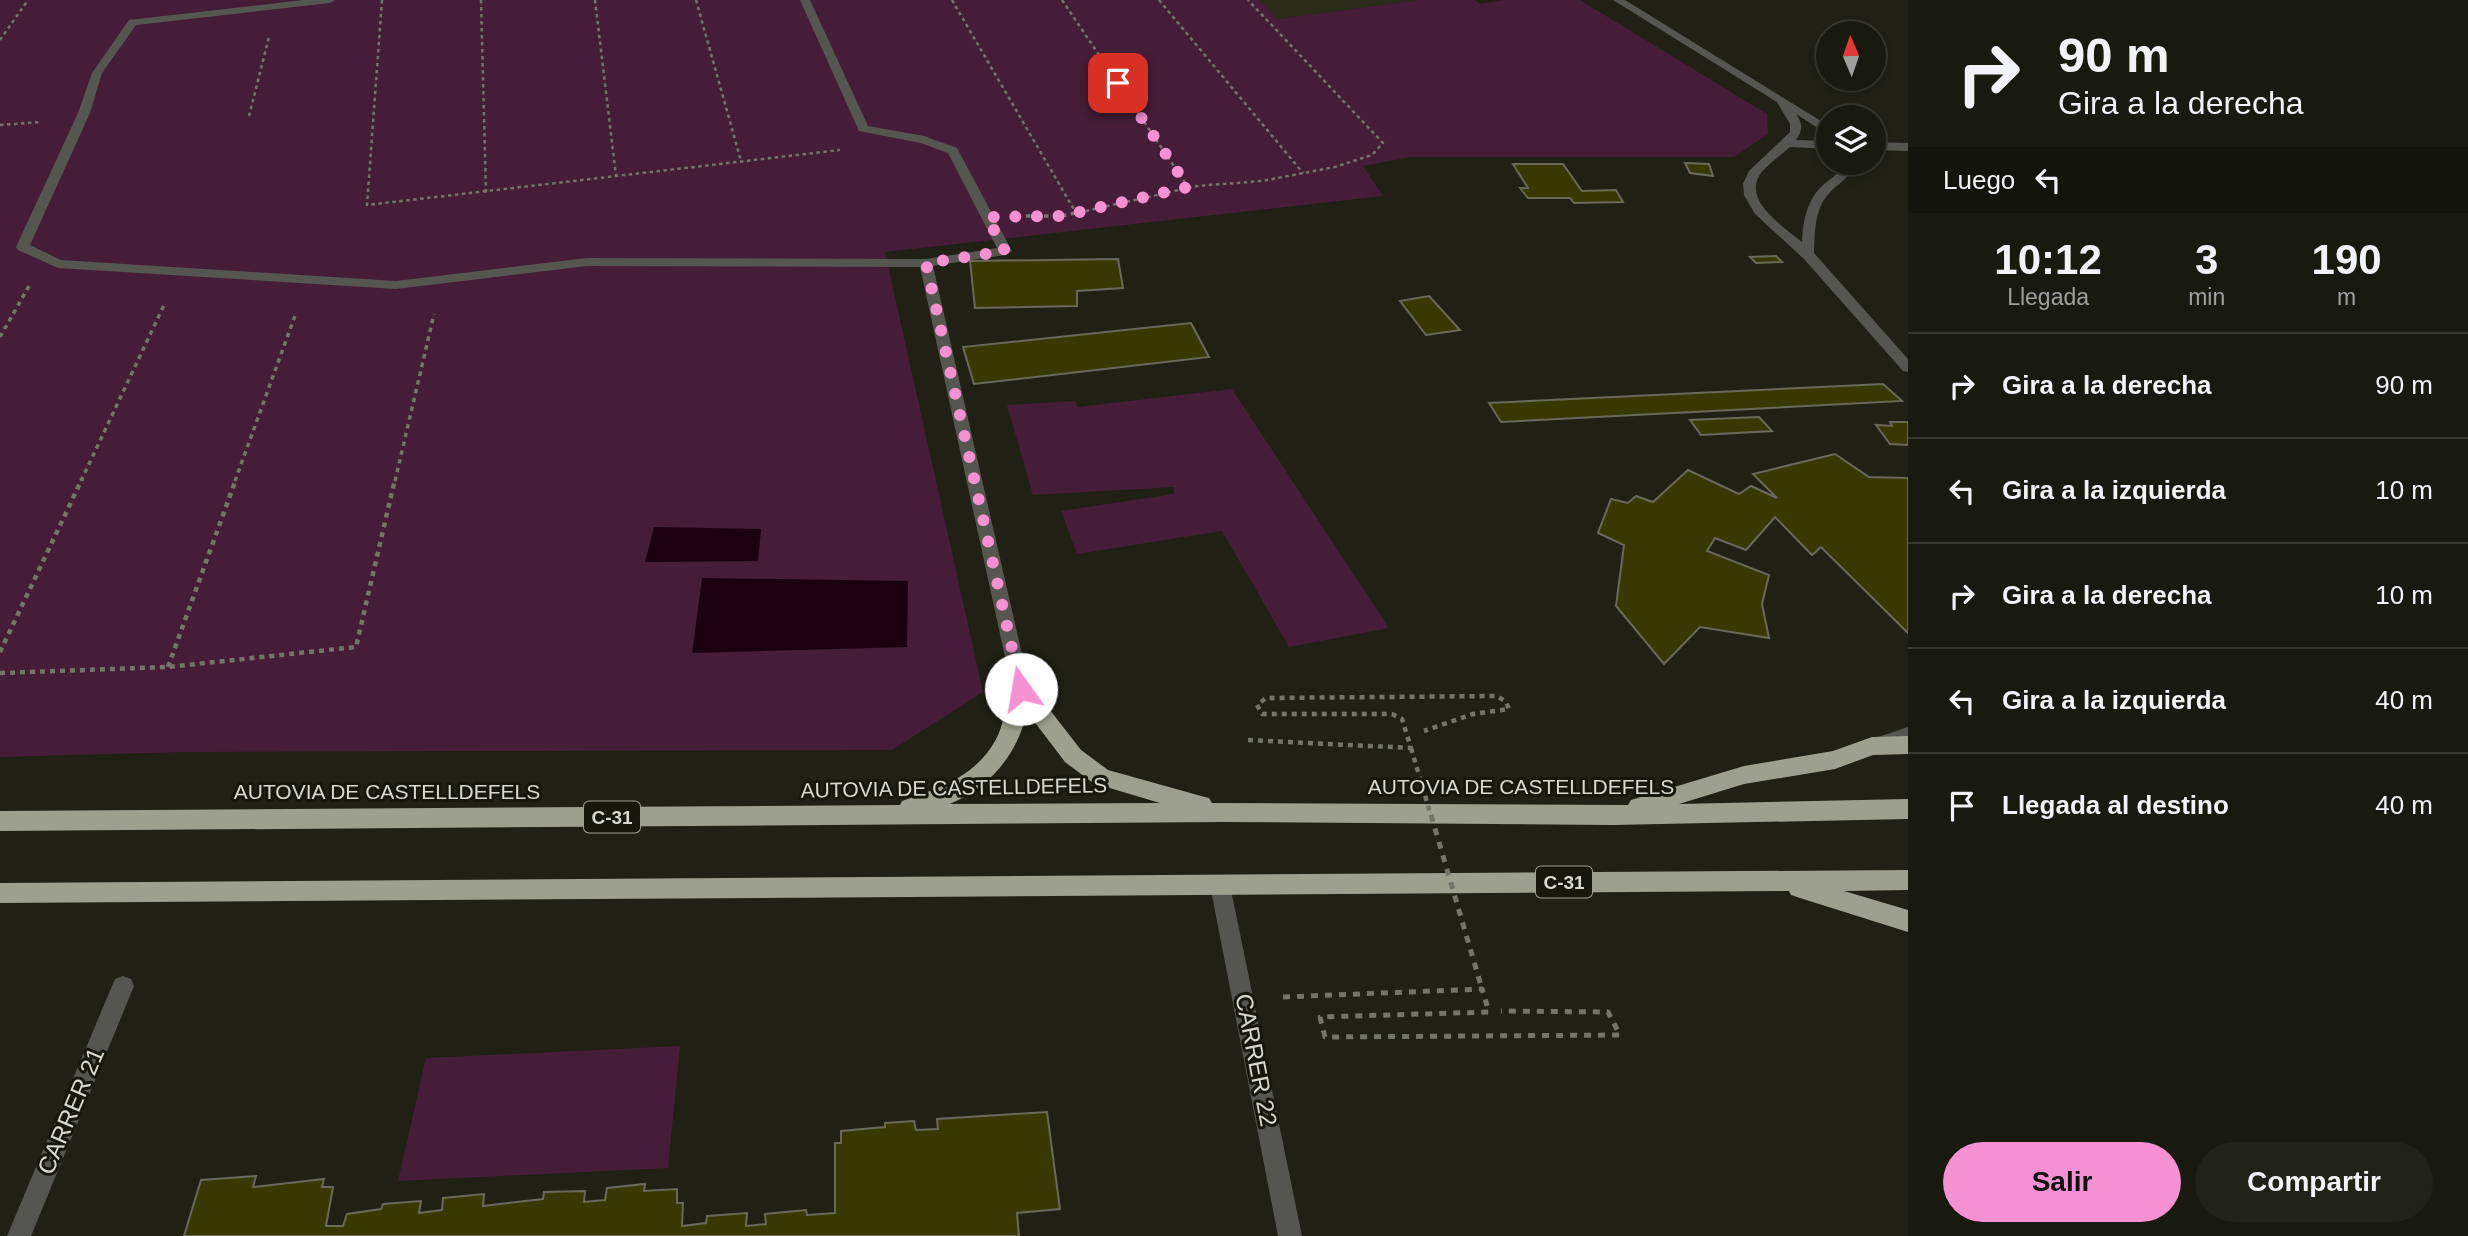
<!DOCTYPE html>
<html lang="es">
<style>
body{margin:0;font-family:Arial,sans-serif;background:#212218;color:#f1f3f6;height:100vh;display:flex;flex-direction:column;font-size:26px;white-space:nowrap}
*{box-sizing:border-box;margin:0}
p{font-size:23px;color:#9fa09e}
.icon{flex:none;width:38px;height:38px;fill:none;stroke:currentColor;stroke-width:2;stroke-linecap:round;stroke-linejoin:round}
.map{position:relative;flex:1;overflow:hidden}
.details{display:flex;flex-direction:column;background:#18190f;width:560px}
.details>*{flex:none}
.hud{background:#18190f;color:#f1f3f6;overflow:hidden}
.needle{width:46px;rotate:358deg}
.fabs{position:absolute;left:1816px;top:21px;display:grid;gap:14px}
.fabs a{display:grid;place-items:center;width:70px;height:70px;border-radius:50%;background:#18190f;box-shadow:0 4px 10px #0003,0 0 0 2px #36382f;font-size:35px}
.pin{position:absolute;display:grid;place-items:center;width:60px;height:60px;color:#fff;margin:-30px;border-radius:14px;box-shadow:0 4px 10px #0006}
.me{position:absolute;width:77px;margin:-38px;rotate:347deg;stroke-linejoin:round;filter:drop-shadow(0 0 5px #0008)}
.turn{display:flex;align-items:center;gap:24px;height:147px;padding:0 35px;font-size:32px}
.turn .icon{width:91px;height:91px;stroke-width:2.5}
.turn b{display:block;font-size:49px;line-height:60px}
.then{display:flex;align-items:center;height:66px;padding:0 35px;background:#0003;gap:14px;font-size:26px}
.eta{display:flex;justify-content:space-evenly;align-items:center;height:119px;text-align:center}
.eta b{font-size:42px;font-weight:800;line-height:49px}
.action{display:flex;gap:14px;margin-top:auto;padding:14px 35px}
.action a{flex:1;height:80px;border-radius:42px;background:#f591d2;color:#111;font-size:28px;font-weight:800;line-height:80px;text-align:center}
.action a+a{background:#212218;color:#f1f3f6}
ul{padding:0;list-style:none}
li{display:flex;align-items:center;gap:21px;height:105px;padding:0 35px;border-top:2px solid #36382f}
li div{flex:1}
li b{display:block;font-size:26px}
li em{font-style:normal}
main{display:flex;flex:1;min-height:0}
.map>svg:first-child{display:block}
</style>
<main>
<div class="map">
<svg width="1908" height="1236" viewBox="0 0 1908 1236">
<rect width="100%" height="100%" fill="#202114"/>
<path fill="#2a2b18" d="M1260,0H1418L1278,19Z"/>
<g fill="#451d38">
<path d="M0,0H1260L1279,19L1418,0H1475L1480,4L1505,0H1580L1767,114L1768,134L1734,157H1411L1363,166L1383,196L885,252L983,692L892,750L183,752L0,757Z"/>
<path d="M1232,389L1389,628L1289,647L1222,531L1077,554L1061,511L1174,494V487L1033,495L1007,405L1075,401L1078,407Z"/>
<path d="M680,1046L668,1168L398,1181L426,1058Z"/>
</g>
<g fill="#1b0012">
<path d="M654,527L761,529L758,561L645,562Z"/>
<path d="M702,578L908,581L907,647L692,653Z"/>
</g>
<g fill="#383902" stroke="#68695a" stroke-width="2">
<path d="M1685,163L1709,164L1713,176L1690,173Z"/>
<path d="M1513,164H1563L1582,191L1616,190L1623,202L1574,203L1570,198H1528L1520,188H1528Z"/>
<path d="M1776,256L1782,262L1756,263L1750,257Z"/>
<path d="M1118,259L1123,288L1077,291V306L975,308L970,261Z"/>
<path d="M1429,296L1460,330L1426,335L1400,301Z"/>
<path d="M1191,323L1209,357L974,384L963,347Z"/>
<path d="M1883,384L1902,401L1501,422L1489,403Z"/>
<path d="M1759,417L1772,431L1701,435L1690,420Z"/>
<path d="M1890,422H1908V445L1890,444L1876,425L1892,426Z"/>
<path d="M1835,454L1869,477L1908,478V633L1821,547L1812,555L1775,517L1746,550L1715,538L1707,551L1769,575L1762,604L1769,638L1700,627L1664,664L1616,606L1624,545L1598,533L1611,499L1628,503L1636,496L1653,502L1688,470L1739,494L1751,486L1777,498L1753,474Z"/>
<path d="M1047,1112L1060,1209L1017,1213L1019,1236H184L201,1180L256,1176L253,1187L324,1179L322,1187H333L326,1226H343L347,1214L381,1209L383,1204L421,1201L419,1213L442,1210L443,1198L484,1194L483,1206L543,1199L544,1192L585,1191L584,1202L605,1200L607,1188L645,1184L644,1191L677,1189V1203H683L682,1226L706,1223L707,1216L747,1213L746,1226L766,1224L765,1214L806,1210L807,1215L835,1213V1143H841V1131L885,1127V1123L914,1121L916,1130L938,1129L937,1119Z"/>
</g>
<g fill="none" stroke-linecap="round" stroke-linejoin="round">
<g stroke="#74756a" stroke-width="2.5" stroke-dasharray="3.5 3.5" stroke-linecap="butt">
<path d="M382,0L367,205L840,150"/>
<path d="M481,0L486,193"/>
<path d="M595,0L616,176"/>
<path d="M696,0L741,161"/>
<path d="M952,0L1076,213"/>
<path d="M1062,0L1188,187"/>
<path d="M1159,0L1303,173"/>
<path d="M0,40L28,0"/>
<path d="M249,116L269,37"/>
<path d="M0,125L41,122"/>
<path d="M1072,214L1197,186L1262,181L1335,167L1372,155L1383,143L1248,0"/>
</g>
<g stroke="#74756a" stroke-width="3.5" stroke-dasharray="4.5 4.5" stroke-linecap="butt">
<path d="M1026,216H1062L1079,212"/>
<path d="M0,337L29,286"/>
<path d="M81,481L165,303"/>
<path d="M235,481L296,313"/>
<path d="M395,481L434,314"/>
</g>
<g stroke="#74756a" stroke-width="4.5" stroke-dasharray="5 5" stroke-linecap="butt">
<path d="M0,652L82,479"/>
<path d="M168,667L236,479"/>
<path d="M0,673L168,667L356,647L395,479"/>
<path d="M1248,740L1411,748L1402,719L1392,714H1262L1257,705L1266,698L1497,696L1506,702L1509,709L1473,714L1424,731"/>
</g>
<path stroke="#74756a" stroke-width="5" stroke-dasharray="7 7" stroke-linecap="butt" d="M1283,997L1482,989L1489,1012L1320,1017L1325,1037L1620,1035L1608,1012L1501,1011"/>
<g fill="#55564f" fill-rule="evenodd">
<path d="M303,0H335L330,3L136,25L102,73L90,113L30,245L61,260L396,281L587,258L926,259L997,248L948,153L921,143L859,131L800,0H810L868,126L924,136L957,148L1012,251L1005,255L933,266L1030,689L1027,694H1015L1012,689L920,267L587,266L396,289L58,268L18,250L16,247L78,113L92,73L129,20Z"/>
<path d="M1908,727V741L1879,751L1872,749L1869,744L1872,739Z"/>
</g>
<g fill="#55564f" fill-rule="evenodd">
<path d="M1613,0H1625L1829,126V135L1796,114C1803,124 1803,130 1796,140L1829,141V149L1790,147C1781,155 1769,163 1761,173C1741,200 1784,227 1802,242C1803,223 1806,203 1820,188C1829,179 1839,175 1844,163H1856C1850,179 1836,184 1826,197C1814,213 1815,235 1814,253L1908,359V372L1903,371L1804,259L1755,214L1744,195L1743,184L1749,171L1790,132V124L1777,102Z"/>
<path d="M1874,142L1908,143V151L1874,150Z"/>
<path d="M1220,876L1227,879L1230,885L1302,1236H1278L1210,885L1213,879Z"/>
<path d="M123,976L131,979L134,986L31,1236H7L112,986L115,979Z"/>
</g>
<g fill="#9ea08f" fill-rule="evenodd">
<path d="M1021,681L1029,683L1081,750L1108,770L1201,796L1209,798L1212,803L1628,805L1631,800L1744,766L1833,751L1872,737L1908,736V754L1873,755L1835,769L1744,784L1679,804L1908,799V819L1613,825L1224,822L0,831V811L900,805L902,801C937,789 975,777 995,741C1004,726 1005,706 1010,689L1013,683ZM1027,712L1065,762L1093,783L1160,803L950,804C991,786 1017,755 1027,712Z"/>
<path d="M1908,870V890L1844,891L1908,910V932L1800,898L1791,895L1789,891L0,903V883Z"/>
</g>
<path stroke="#74756a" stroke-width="4.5" stroke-dasharray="5 5" stroke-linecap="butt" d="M1411,748L1431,816"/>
<path stroke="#74756a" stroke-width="5" stroke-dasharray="7 7" stroke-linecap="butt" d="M1431,815L1482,989"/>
</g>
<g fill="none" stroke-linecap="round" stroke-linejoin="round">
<path stroke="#f591d2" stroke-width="12" stroke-dasharray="0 21.6" d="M1021,689L926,263L1005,251L987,217L1062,216L1188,187L1118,83"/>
</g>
<g text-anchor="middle" stroke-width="6" stroke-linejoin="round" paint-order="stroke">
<g fill="#17180b" stroke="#9d9e94" stroke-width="2">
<rect x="584" y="801.5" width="56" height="31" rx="5"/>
<rect x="1536" y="866.5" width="56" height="31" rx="5"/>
</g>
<g font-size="19" font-weight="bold" fill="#d7d8cf">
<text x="612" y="824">C-31</text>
<text x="1564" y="889">C-31</text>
</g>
<g font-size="21" fill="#d7d8cf" stroke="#17180b">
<text x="1521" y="794">AUTOVIA DE CASTELLDEFELS</text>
<text transform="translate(954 788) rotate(-1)" y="7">AUTOVIA DE CASTELLDEFELS</text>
<text x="387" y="799">AUTOVIA DE CASTELLDEFELS</text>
</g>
<g font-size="24" fill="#d7d8cf" stroke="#17180b">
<text transform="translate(1256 1060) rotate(79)" y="8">CARRER 22</text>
<text transform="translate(71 1111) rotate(-67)" y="8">CARRER 21</text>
</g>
</g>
</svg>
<div class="fabs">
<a><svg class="needle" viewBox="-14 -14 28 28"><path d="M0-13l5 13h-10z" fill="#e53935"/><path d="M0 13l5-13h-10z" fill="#9fa09e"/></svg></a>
<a><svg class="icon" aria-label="layers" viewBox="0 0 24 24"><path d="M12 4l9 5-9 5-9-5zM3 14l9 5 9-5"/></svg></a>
</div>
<div class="pin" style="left:1118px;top:83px;background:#d93025"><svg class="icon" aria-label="arrive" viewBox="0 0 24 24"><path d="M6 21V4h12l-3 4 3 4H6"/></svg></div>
<svg class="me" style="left:1021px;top:689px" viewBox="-20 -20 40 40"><circle r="19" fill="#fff"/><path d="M0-13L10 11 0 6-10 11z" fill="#f591d2"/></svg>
</div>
<section class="details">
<div class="hud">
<div class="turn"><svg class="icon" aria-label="right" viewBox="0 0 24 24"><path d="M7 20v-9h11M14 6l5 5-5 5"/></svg><div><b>90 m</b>Gira a la derecha</div></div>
<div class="then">Luego<svg class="icon" aria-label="left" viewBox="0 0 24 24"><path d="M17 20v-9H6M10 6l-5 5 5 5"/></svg></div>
</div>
<div class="eta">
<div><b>10:12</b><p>Llegada</p></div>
<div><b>3</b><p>min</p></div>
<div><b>190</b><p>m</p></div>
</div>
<ul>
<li><svg class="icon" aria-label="right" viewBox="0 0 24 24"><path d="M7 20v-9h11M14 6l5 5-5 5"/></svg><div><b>Gira a la derecha</b></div><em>90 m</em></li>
<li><svg class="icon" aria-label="left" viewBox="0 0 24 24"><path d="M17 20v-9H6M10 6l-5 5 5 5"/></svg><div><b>Gira a la izquierda</b></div><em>10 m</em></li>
<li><svg class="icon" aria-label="right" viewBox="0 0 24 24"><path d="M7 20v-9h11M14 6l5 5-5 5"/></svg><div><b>Gira a la derecha</b></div><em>10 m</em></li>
<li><svg class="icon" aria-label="left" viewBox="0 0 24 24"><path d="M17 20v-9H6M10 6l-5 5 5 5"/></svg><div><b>Gira a la izquierda</b></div><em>40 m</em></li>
<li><svg class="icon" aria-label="arrive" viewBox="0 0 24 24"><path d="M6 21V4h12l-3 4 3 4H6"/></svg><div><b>Llegada al destino</b></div><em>40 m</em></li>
</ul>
<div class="action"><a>Salir</a><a>Compartir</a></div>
</section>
</main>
